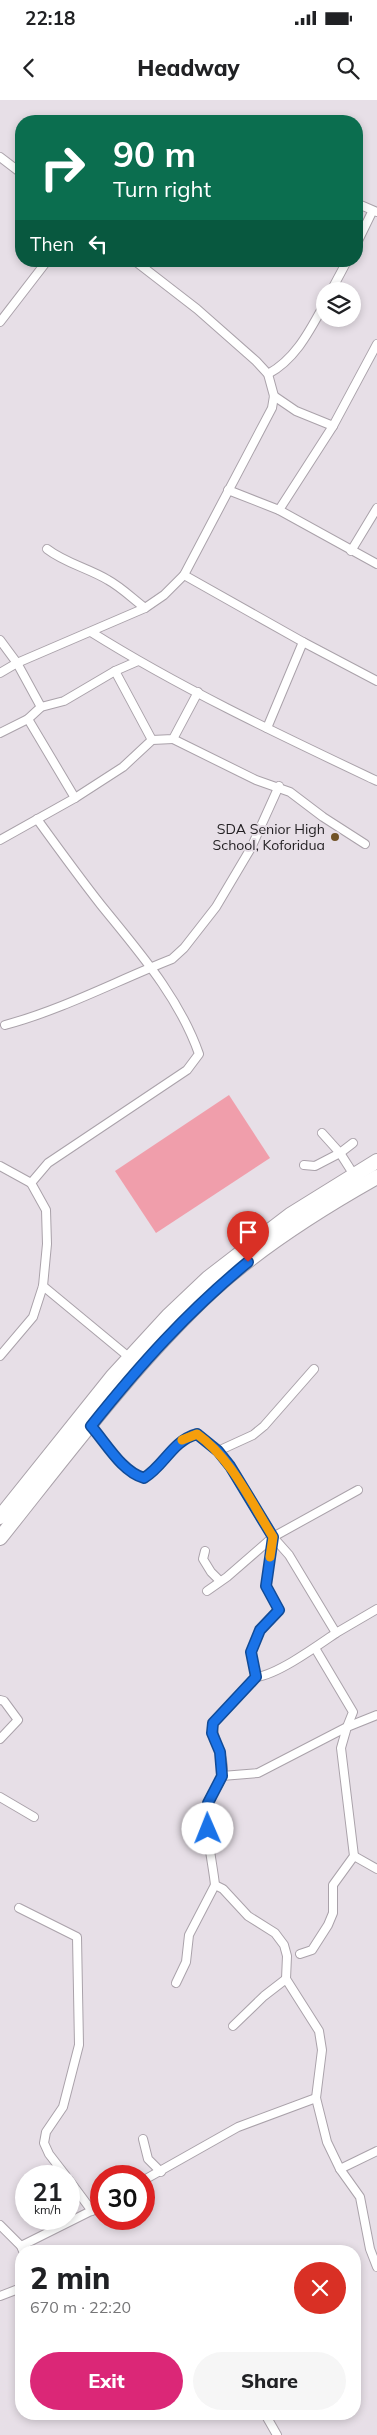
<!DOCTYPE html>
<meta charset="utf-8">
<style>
body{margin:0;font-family:Mulish,sans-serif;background:#f6f6f6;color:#202124;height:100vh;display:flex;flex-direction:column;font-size:19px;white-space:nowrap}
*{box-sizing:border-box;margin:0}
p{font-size:16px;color:#757577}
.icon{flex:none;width:28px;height:28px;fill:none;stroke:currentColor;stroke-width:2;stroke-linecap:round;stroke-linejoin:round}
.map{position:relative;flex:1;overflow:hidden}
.panel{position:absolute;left:15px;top:2145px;width:346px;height:175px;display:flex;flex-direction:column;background:#fff;border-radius:20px;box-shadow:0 2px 8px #0003}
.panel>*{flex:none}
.banner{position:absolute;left:15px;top:15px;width:348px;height:152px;border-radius:20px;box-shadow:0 2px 8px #0003;background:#0b6e4f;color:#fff;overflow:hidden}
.controls{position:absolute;left:316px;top:182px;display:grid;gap:10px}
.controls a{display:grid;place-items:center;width:45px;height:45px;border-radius:50%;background:#fff;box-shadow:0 2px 8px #0003;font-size:25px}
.speed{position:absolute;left:15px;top:2065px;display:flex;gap:10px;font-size:25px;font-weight:700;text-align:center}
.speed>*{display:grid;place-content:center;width:65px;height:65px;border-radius:50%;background:#fff;box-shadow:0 2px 8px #0003;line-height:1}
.speed small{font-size:12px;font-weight:400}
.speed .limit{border:8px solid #d22;background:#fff;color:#111}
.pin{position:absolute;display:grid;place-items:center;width:42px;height:42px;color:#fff;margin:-51px -21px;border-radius:50% 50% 50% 0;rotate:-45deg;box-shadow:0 0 5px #0007}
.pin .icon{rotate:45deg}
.me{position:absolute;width:55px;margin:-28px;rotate:359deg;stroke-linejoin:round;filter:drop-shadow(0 0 4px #0008)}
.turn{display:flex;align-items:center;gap:18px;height:105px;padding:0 15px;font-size:22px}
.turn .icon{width:65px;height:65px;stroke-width:2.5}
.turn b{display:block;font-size:35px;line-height:42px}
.then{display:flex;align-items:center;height:48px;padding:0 15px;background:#0003;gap:10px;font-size:19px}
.round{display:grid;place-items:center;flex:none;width:52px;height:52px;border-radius:26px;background:#f6f6f6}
.summary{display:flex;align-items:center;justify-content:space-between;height:85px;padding:0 15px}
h1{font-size:30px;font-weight:800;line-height:38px}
.cta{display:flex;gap:10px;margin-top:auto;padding:10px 15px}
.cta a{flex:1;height:58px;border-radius:30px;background:#db2777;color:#fff;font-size:20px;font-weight:800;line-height:58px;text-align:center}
.cta a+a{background:#f6f6f6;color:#202124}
.status{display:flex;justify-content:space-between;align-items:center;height:35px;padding:0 25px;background:#fff;direction:ltr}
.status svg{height:14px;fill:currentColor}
header{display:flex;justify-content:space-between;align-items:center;height:65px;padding:0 15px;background:#fff;font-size:22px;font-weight:800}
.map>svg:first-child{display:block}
</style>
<div class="status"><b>22:18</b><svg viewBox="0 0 49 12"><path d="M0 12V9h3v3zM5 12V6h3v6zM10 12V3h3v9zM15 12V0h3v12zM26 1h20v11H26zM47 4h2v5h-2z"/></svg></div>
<header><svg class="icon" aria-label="back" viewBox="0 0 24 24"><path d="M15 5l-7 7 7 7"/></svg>Headway<svg class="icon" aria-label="search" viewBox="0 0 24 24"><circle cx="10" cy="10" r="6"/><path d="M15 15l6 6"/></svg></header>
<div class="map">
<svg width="377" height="2335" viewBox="0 0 377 2335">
<rect width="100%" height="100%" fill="#e7dfe7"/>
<path fill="#f09eab" d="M229,995L270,1058L156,1133L115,1071Z"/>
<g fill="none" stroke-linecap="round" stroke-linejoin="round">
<defs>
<g id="street">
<path d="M0,57L21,73"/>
<path d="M356,103L377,112"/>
<path d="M356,145L372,112"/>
<path d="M331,191L347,161"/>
<path d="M0,222L47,161"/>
<path d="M268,274C296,259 310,230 325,203"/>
<path d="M274,296L296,311L333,326"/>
<path d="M228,390L279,410L377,464"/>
<path d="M279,410L333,326L377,244"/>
<path d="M47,449C65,463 88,468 108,480C121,487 133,499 145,508"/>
<path d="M351,451L377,408"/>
<path d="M184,475L303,542L377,581"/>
<path d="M91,532C182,589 280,635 377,681"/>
<path d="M0,540L17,563L41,607"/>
<path d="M115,571L152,640"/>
<path d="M0,573L17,563L145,508L164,495L184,475L272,308L274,296L268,274L256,261L197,209L135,161"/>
<path d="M28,619L75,698"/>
<path d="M267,628L303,542"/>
<path d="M0,633L28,619L41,607L64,601L115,571L138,561"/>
<path d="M173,639L256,680L290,692L323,717L365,744"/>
<path d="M0,740L75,698L123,667L152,640L173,639L198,592"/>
<path d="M5,925C64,909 116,881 172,859L184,848L216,807L251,748L279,686"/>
<path d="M322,1033L340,1053L353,1043"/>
<path d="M304,1065L315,1066L340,1053L354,1075"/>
<path d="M0,1066L31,1083L48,1063L187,970L199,954C179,897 139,852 101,805C79,777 58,748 37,719"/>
<path d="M43,1186L130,1258"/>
<path d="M0,1256L33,1217L43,1186L47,1144L46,1110L31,1083"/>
<path d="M91,1326C106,1343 122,1371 144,1378C165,1365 172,1341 197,1334L218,1351L230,1366L273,1437L289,1455L336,1533L377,1509"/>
<path d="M218,1351L253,1335L264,1326L314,1269"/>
<path d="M273,1437L266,1486L279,1510L260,1530L251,1552L256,1577L213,1623C211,1641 227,1657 222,1676C220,1686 210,1694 208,1703C203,1722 213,1764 215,1785L223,1789L248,1816L275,1833L284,1845L287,1856L286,1879L319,1931L322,1950L316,1998L327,2042L340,2069L360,2097L370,2149L377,2167"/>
<path d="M205,1451L203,1459L211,1472L220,1481"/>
<path d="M207,1491L227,1477L273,1437L358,1390"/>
<path d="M256,1577C277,1575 317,1546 336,1533"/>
<path d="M0,1600L4,1601L18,1620L0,1639"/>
<path d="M222,1676L258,1673L347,1627L353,1612L315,1548"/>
<path d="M0,1697L34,1717"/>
<path d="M354,1756L377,1769"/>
<path d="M19,1808L77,1837L79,1945L63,2007L46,2032L44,2043L49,2054L66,2076"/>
<path d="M300,1854L312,1850L328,1825L333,1813V1785L354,1756L341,1648L347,1627L377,1615"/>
<path d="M176,1883L186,1862L189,1835L215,1785"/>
<path d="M233,1926L264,1896L286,1879"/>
<path d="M143,2039L148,2059L161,2072"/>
<path d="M340,2069L377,2051"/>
<path d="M69,2080L92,2111"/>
<path d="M144,2080L238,2027L316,1998"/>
<path d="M0,2125L21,2146L23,2151"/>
<path d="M21,2146L101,2106"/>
<path d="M0,2196L21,2188"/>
<path d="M265,2314L277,2335"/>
</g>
<g id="highway">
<path d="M0,1417L112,1277L169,1215L208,1178L290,1115L377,1061"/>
<path d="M0,1438C67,1354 133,1265 212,1191C261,1146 320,1109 377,1077"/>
</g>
</defs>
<use href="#street" stroke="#aaa2aa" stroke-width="10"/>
<use href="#highway" stroke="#aaa2aa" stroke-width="16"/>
<use href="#street" stroke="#fff" stroke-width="8"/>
<use href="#highway" stroke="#fff" stroke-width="14"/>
</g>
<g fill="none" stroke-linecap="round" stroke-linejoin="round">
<defs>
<path id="route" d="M208,1729V1703L222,1676L220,1652L212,1633L213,1623L256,1577L251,1552L260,1530L279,1510L266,1486L273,1437L230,1366L218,1351L197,1334C172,1341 165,1365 144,1378C122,1372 106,1343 91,1326C139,1266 188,1211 248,1162"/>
</defs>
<use href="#route" stroke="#114b97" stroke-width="12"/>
<use href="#route" stroke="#1a73e8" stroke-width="9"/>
<path stroke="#f59e0b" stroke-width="9" d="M182,1340L197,1334C231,1358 251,1402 273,1437L270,1457"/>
</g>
<circle fill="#715327" stroke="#e7dfe7" stroke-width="2" cx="335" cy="737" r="5"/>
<g text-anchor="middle" stroke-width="4" stroke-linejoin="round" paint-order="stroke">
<g font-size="14" fill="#211e21" stroke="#e7dfe7" text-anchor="end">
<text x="325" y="734">SDA Senior High<tspan x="325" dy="16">School, Koforidua</tspan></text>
</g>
</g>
</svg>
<div class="controls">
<a><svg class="icon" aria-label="layers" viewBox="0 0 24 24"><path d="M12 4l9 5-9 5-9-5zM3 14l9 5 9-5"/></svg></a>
</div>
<div class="speed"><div>21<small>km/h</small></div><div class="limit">30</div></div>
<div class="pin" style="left:248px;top:1162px;background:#d93025"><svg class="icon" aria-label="arrive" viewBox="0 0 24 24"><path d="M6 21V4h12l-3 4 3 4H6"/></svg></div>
<svg class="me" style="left:208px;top:1729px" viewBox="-20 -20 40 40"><circle r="19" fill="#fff"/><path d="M0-13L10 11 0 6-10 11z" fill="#1a73e8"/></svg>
<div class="banner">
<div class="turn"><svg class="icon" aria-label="right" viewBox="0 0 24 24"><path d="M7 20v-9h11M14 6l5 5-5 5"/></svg><div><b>90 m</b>Turn right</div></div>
<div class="then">Then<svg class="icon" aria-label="left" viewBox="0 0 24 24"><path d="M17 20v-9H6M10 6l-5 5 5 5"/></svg></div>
</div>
<section class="panel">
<div class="summary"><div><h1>2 min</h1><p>670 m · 22:20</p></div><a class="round" style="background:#d93025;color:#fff"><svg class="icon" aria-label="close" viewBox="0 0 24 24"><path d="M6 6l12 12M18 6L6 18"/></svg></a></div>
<div class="cta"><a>Exit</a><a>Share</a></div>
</section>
</div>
